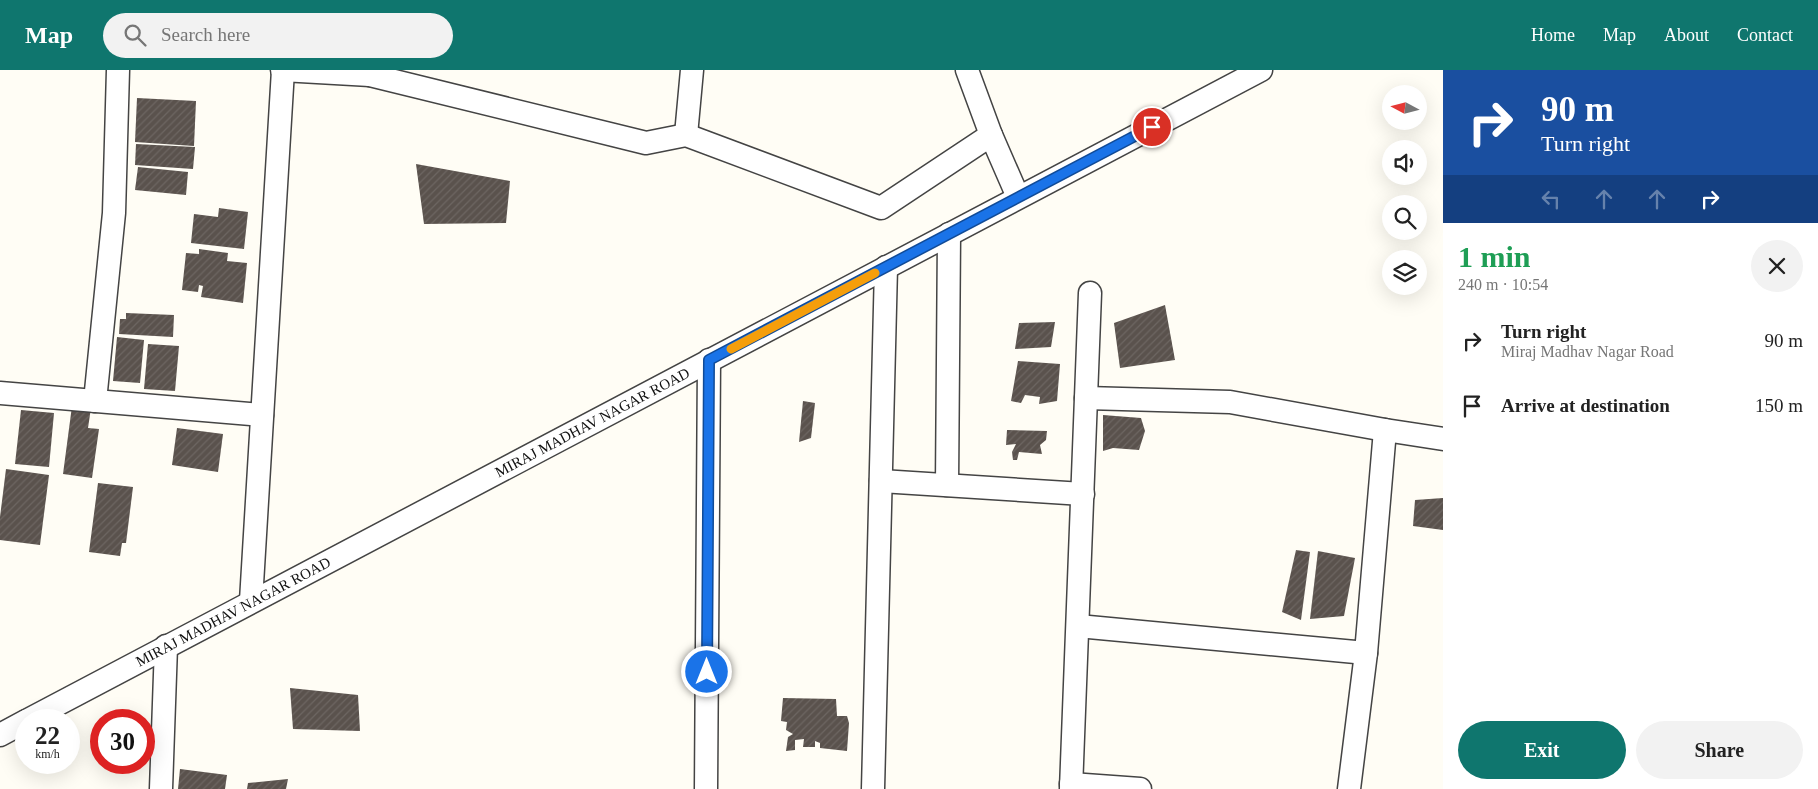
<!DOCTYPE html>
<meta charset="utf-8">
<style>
body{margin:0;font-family:"Times New Roman",serif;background:#f2f2f2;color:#222;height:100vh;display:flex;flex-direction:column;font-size:19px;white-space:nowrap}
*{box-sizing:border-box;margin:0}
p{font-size:16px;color:#767676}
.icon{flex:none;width:28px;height:28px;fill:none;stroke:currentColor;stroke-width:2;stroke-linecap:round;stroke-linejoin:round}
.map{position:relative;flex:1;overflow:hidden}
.sheet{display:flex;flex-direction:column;background:#fff;width:375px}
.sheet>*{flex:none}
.hud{background:#1a4fa0;color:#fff;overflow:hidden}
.needle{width:32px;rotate:277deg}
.buttons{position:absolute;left:1382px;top:15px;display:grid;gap:10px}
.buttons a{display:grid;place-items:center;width:45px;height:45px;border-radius:50%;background:#fff;box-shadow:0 5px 20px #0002;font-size:25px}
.speed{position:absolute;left:15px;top:639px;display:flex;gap:10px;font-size:25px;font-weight:700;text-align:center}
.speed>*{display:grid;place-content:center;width:65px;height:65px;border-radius:50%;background:#fff;box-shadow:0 5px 20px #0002;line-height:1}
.speed small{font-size:12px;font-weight:400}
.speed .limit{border:8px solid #d22;background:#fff;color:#111}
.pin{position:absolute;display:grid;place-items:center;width:42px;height:42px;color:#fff;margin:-21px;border:2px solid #fff;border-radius:50%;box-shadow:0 1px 5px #0007}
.me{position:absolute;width:55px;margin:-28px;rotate:0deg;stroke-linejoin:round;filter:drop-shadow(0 0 4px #0008)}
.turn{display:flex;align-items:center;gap:18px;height:105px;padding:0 15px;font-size:22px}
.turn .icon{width:65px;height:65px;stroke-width:2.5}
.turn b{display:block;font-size:35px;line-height:42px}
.lanes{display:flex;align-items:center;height:48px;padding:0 15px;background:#0003;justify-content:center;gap:25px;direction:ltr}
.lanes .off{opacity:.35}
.round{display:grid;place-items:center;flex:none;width:52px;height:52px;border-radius:26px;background:#f2f2f2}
.overview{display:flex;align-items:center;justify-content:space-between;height:85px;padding:0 15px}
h1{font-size:30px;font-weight:700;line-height:38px;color:#1e9e55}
.action{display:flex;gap:10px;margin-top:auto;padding:10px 15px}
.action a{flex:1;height:58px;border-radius:30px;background:#0f766e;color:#fff;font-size:20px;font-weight:700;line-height:58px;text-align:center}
.action a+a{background:#f2f2f2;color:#222}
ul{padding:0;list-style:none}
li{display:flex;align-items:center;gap:15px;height:65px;padding:0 15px}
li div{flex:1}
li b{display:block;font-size:19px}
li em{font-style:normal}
header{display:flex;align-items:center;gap:30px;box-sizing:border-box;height:70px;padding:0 25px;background:#0f766e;color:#fff}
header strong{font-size:24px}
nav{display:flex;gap:28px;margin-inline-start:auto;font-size:18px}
.search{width:350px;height:45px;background:#f2f2f2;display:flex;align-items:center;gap:12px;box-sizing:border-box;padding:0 18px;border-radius:28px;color:#767676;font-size:19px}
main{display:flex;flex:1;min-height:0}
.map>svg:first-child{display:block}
</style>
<header>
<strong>Map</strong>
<div class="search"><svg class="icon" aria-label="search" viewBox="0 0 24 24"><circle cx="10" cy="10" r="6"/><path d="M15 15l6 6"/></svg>Search here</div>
<nav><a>Home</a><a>Map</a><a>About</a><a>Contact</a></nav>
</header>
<main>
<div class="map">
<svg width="1443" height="719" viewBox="0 0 1443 719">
<defs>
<pattern id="building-hatch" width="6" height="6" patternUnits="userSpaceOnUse" patternTransform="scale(1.25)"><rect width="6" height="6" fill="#5a524d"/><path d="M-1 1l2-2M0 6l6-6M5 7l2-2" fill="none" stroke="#6d6662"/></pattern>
</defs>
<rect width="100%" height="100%" fill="#fffdf5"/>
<g fill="url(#building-hatch)">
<path d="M137,28L196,31L194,76L135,72Z"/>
<path d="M136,74L195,77L193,99L135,95Z"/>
<path d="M416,94L510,111L506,153L424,154Z"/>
<path d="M138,97L188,102L186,125L135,120Z"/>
<path d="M219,138L248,142L244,179L191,173L194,144L218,147Z"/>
<path d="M199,179L228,183L227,191L247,193L243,233L201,227L203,216L199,215L198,222L182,220L186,183L199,184Z"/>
<path d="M1165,235L1175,290L1120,298L1114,253Z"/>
<path d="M126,243L174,245L173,267L119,264L120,249H126Z"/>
<path d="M1055,252L1051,277L1015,279L1019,253Z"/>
<path d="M117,267L144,270L140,313L113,311Z"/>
<path d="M148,274L179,276L175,321L144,319Z"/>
<path d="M1018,291L1060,294L1057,331L1039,334L1040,327L1025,325L1021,333L1011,331Z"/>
<path d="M803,331L815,333L811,368L799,372Z"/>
<path d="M72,336L91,338L88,358L99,359L92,408L63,404Z"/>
<path d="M21,340L54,343L49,397L15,394Z"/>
<path d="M1103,345L1141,348L1145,361L1139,380L1113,378L1103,381Z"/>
<path d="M177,358L223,364L218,402L172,395Z"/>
<path d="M1007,360L1047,361L1046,370L1040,375L1042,384L1019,382L1017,390H1013L1012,382L1016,374L1006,375Z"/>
<path d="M6,399L49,405L40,475L0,470V447Z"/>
<path d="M98,413L133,417L126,473H122L120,486L89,482Z"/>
<path d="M1443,428V460L1413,456L1415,430Z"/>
<path d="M1296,480L1310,482L1301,550L1282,542Z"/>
<path d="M1318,481L1355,488L1344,546L1310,549Z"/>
<path d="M290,618L358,625L360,661L293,659Z"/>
<path d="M783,628L836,629L837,646H847L849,653L847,681L820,678V673L815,671V677H803L804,669L795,670V680L786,681L788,667L793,664L786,660L787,652L781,651Z"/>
<path d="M180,699L227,705L225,719H178Z"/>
<path d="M288,709L286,719H247L248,713Z"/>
</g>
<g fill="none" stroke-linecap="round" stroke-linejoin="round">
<defs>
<g id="minor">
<path d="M282,0L370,5L372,0"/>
<path d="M967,0L991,65L1018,127"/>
<path d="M370,5L646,73L686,65L881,138L991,65"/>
<path d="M686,65L692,0"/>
<path d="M0,323L262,345"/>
<path d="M95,331L114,143L118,0"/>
<path d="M1385,360L1443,369"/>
<path d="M881,411L1083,424"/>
<path d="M947,415L949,164"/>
<path d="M251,531L283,0"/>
<path d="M1078,556L1366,583L1385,360L1230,332L1086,328"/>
<path id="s1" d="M28,650L1261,0"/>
<path d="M0,665L26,651"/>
<path d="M1071,714L1140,719"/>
<path d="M161,719L166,576"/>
<path d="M706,719L709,290"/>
<path d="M873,719L886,197"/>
<path d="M1071,719L1090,223"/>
<path d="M1349,719L1366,583"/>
</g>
</defs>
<use href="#minor" stroke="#444" stroke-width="25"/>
<use href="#minor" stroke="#fff" stroke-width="22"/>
</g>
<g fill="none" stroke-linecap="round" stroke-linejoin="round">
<defs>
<path id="route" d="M707,602L709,290L1152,57"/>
</defs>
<use href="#route" stroke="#114b97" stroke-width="12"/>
<use href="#route" stroke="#1a73e8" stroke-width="9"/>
<path stroke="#f59e0b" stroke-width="9" d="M731,279L875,203"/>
</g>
<g text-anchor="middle" stroke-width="5" stroke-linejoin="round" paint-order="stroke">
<g font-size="15" fill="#111" stroke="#fff">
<text dy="5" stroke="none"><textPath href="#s1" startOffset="638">MIRAJ MADHAV NAGAR ROAD</textPath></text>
<text dy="5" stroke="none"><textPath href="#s1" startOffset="232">MIRAJ MADHAV NAGAR ROAD</textPath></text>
</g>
</g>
</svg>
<div class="buttons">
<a><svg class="needle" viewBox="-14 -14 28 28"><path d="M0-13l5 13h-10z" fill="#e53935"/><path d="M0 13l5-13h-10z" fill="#767676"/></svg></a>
<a><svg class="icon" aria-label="sound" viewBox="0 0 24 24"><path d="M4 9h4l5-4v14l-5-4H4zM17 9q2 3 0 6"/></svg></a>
<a><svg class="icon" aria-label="search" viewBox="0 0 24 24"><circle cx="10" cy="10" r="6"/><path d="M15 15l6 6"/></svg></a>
<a><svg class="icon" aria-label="layers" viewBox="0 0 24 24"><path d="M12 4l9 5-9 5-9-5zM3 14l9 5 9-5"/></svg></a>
</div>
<div class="speed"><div>22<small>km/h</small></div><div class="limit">30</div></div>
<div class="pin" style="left:1152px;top:57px;background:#d93025"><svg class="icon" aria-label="arrive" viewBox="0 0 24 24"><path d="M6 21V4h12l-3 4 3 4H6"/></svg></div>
<svg class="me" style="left:707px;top:602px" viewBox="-20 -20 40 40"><circle r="17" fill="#1a73e8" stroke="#fff" stroke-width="3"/><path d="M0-11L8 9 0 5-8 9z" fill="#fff"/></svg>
</div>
<section class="sheet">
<div class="hud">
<div class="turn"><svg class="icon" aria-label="right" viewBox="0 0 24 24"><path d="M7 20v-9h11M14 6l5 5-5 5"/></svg><div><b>90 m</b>Turn right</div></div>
<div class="lanes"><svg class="icon off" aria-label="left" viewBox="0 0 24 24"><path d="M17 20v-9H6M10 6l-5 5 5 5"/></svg><svg class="icon off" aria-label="ahead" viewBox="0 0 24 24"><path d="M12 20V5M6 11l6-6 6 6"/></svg><svg class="icon off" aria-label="ahead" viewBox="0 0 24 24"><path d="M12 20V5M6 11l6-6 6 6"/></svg><svg class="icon" aria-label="right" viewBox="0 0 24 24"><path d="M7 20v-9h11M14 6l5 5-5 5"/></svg></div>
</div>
<div class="overview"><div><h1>1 min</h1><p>240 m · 10:54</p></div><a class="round"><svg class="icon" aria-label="close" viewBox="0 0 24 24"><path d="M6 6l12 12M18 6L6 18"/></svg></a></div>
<ul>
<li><svg class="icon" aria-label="right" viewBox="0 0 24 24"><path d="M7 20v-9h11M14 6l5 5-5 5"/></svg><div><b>Turn right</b><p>Miraj Madhav Nagar Road</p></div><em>90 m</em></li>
<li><svg class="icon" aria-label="arrive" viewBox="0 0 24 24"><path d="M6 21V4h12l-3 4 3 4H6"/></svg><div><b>Arrive at destination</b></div><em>150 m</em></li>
</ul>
<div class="action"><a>Exit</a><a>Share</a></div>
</section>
</main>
